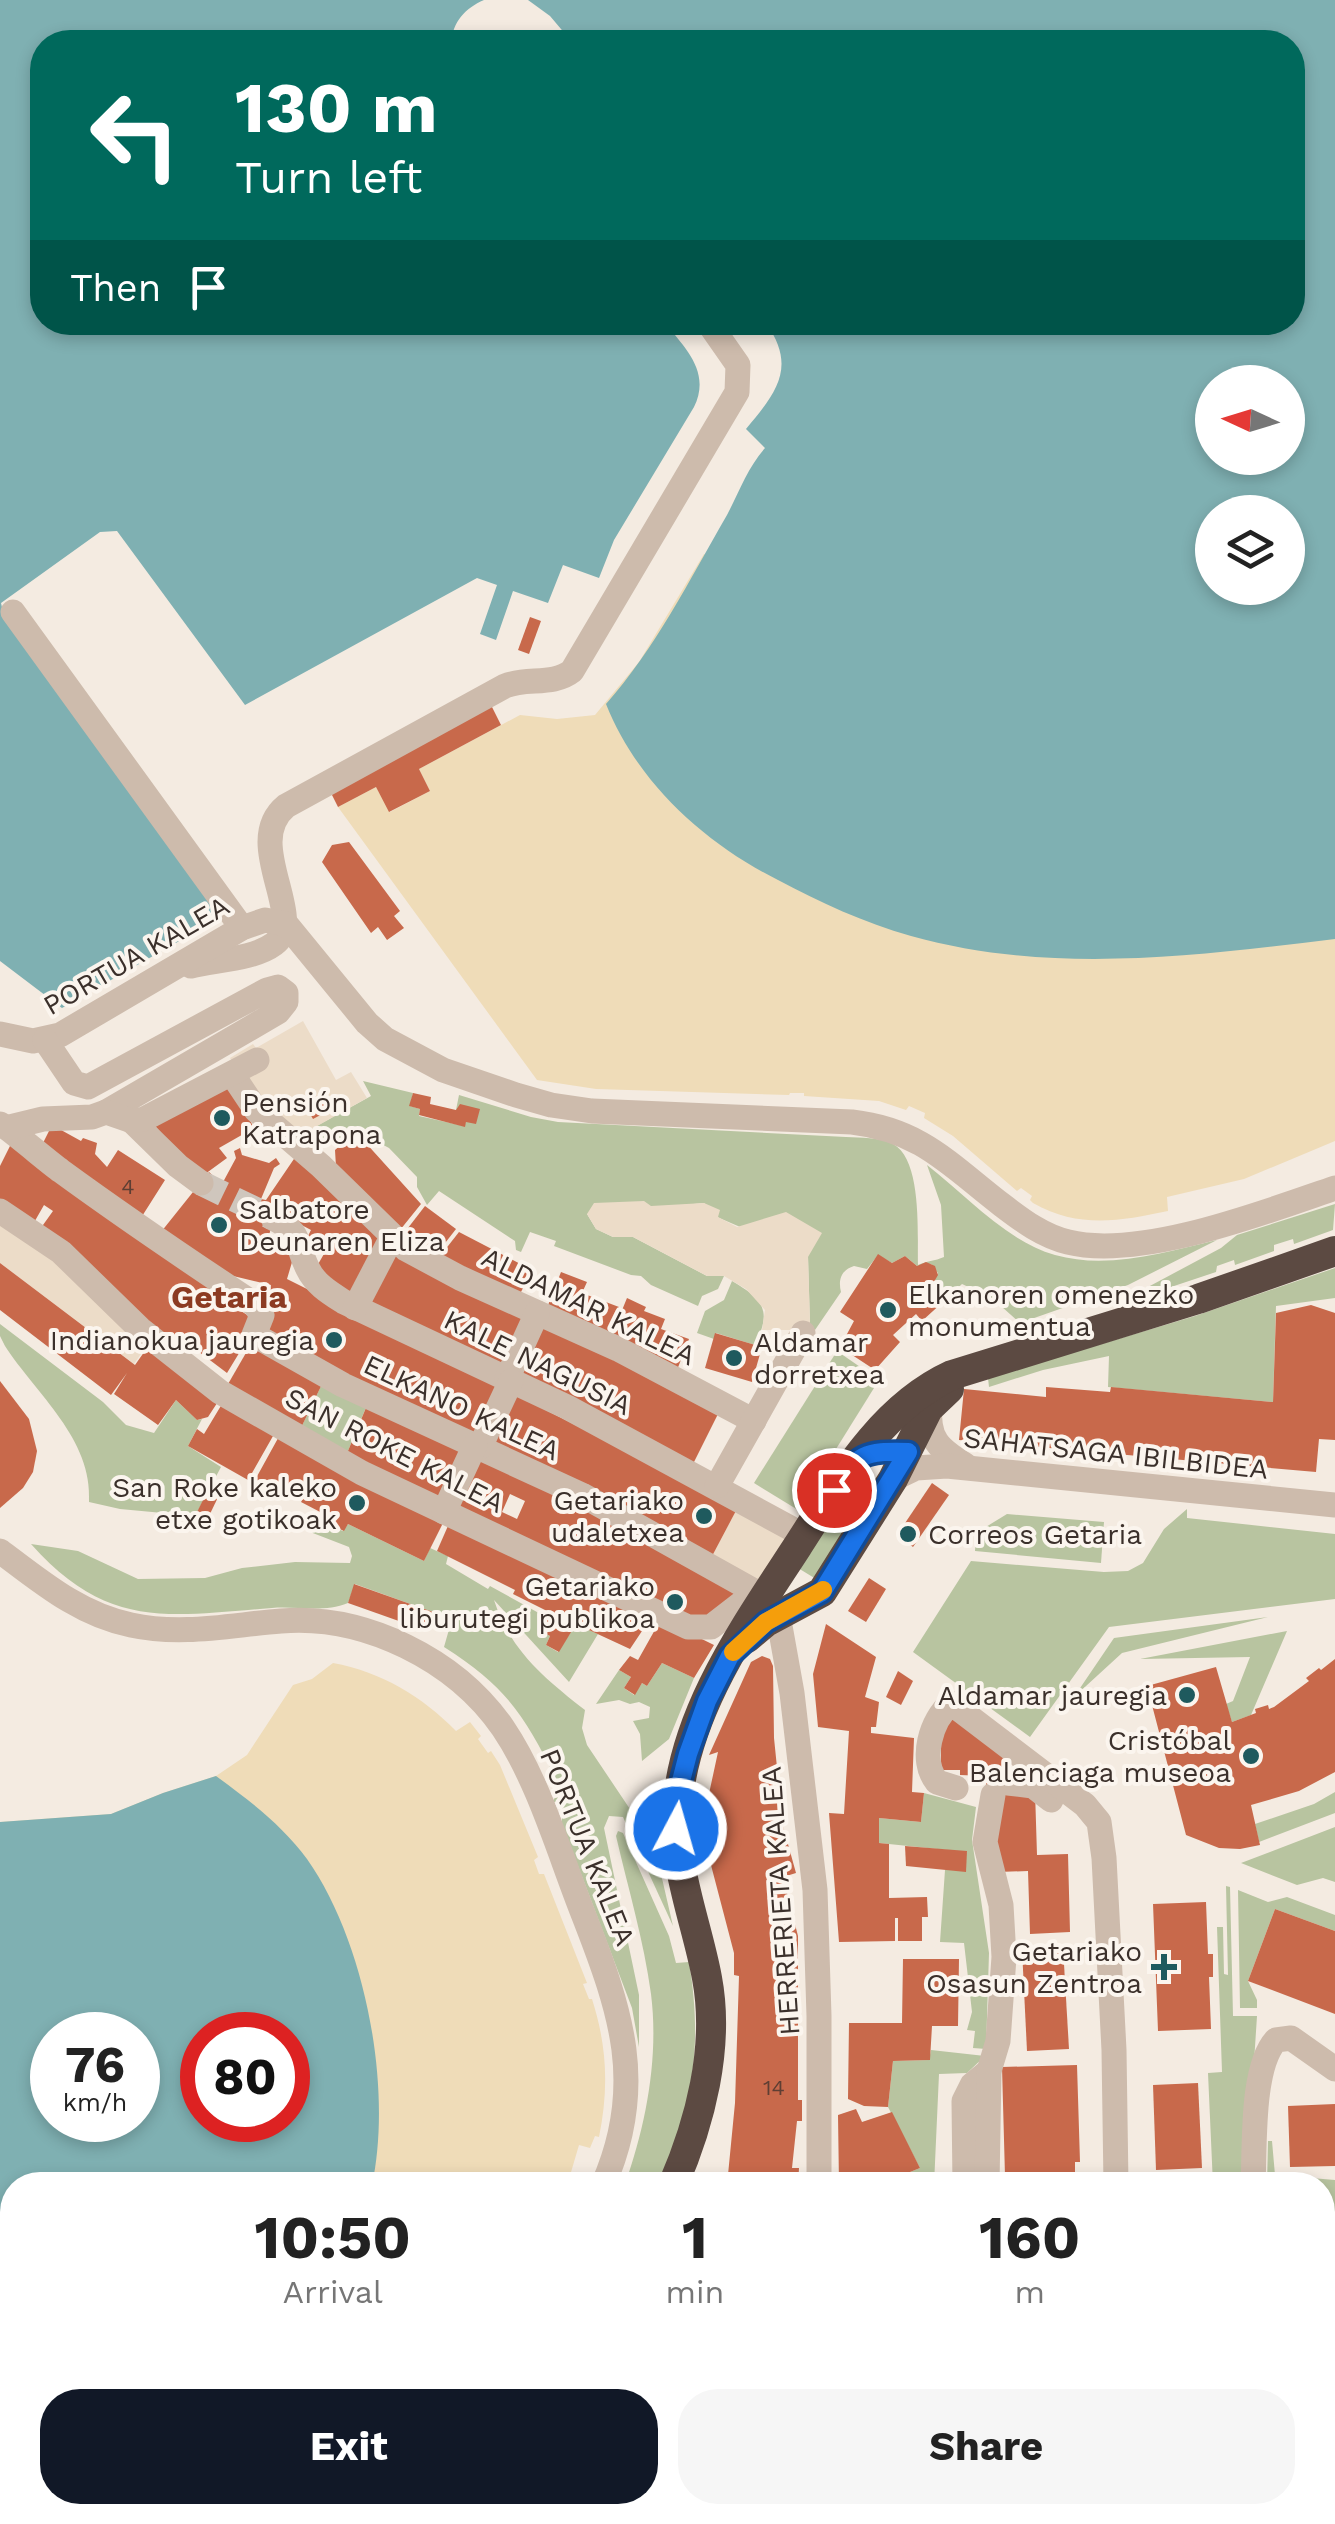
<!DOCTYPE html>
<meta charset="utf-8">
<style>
body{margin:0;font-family:"Work Sans",sans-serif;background:#f6f6f6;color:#222;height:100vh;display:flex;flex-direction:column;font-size:38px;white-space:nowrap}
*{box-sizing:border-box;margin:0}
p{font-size:32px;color:#767676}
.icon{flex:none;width:55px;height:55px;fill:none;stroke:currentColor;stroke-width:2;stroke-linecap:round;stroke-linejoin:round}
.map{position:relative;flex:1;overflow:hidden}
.sheet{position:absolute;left:0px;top:2172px;width:1335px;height:352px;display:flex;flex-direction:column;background:#fff;border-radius:40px 40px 0 0;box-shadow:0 5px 15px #0003}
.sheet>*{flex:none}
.banner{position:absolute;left:30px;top:30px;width:1275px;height:305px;border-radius:40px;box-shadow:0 5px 15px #0003;background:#00695c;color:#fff;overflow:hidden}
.needle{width:65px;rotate:274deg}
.buttons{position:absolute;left:1195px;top:365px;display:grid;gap:20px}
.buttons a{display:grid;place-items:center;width:110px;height:110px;border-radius:50%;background:#fff;box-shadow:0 5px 15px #0003;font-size:50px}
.speed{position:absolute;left:30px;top:2012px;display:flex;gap:20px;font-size:50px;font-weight:700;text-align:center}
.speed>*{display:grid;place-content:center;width:130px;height:130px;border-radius:50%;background:#fff;box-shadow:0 5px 15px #0003;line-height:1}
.speed small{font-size:25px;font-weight:400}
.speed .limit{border:15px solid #d22;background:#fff;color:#111}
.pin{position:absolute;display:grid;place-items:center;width:85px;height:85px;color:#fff;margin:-42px;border:5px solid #fff;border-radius:50%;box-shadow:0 2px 10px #0007}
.me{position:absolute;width:110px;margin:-55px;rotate:6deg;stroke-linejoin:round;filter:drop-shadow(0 0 8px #0008)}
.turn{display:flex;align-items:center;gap:35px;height:210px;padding:0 40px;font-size:45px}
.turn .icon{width:130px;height:130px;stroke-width:2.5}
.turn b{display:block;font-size:70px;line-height:85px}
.then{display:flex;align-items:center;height:95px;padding:0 40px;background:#0003;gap:20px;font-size:38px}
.eta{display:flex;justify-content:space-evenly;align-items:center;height:170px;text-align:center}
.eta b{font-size:60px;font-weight:700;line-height:70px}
.cta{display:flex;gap:20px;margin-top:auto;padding:20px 40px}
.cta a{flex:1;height:115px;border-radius:40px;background:#111827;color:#fff;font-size:40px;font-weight:700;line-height:115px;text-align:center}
.cta a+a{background:#f6f6f6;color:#222}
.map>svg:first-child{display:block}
</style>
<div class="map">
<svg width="1335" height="2524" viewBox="0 0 1335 2524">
<rect width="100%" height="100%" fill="#f4ebe1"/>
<g fill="#b8c4a0">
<path d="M363,1081L413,1093L410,1106L420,1109L419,1116L464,1126L466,1122L456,1110L459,1095L531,1117L558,1122L846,1137C861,1138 879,1137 893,1144C923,1160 917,1237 918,1265C926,1261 935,1261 944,1257L941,1205L927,1165C966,1195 1006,1241 1055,1255C1108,1270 1165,1252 1217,1240L1128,1285L1020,1323L992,1298L962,1284L944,1301L931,1287L938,1273L931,1264L917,1266L905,1256L892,1263L878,1255L867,1269L854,1266C841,1270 838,1280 841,1292L815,1330L810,1325L808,1256L717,1217L704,1203L587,1214L596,1229L613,1237H633L707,1276H724L718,1289L702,1296L698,1306L651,1285L641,1276L631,1275L554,1246L556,1241L530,1232L521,1252L516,1250L515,1241L439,1191L427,1205L417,1187V1177L389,1148L357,1131L312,1152L302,1134L371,1096Z"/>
<path d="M1335,1204L1333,1230L1294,1244L1293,1239L1274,1245V1251L1235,1265L1234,1260L1217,1266L1216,1272L1132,1300L1133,1295L1221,1248L1237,1235Z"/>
<path d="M1335,1268V1298L1276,1306L1273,1402L1108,1387L1109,1356L1043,1370L989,1387L988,1378L1195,1316Z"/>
<path d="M732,1281C764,1300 772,1310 755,1345L716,1333L714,1339L697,1333L705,1311L724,1300Z"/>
<path d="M0,1324L103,1402L126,1425L154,1433L176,1400L197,1420L202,1419L188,1446L221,1467L195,1516L120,1509L89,1502C93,1439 36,1394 5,1346L0,1336Z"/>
<path d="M837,1351L879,1380L798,1510L754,1483Z"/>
<path d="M323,1382L367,1405L345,1458L299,1432Z"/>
<path d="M855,1479L876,1492L816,1579L798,1568Z"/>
<path d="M1187,1509V1518L1335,1534V1599L1109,1627L1030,1737L913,1652L971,1561L1104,1572L1128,1571L1143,1563L1164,1529Z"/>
<path d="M299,1514L343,1531L348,1524L424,1561L430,1548L448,1556L446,1564L488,1589L490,1586L546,1617L540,1630L550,1636L546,1645L558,1652L576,1624L598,1634L569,1682L494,1600C510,1650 544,1678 585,1710L582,1728L587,1745L644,1830L654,1812L658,1861L673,1926L623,1817L609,1816L604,1828L639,1995V2047L632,2008L562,1824V1802H552L559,1792L557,1781C525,1716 507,1687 444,1647L452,1619L355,1584L348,1603C324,1613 297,1606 272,1608C167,1616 108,1630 31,1544L78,1551L138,1579L205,1578L242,1568L295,1562L350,1563L352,1556L349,1547L305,1530L300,1524Z"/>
<path d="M1007,1514L1104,1522L1101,1563L975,1551L976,1533Z"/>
<path d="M1268,1617L1122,1653L1074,1697L1114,1638Z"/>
<path d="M1287,1631L1251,1715L1232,1722L1226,1704L1233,1701L1250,1657L1140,1659Z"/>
<path d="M662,1663L694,1678L669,1739L642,1761L640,1734L633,1721L649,1718L650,1707L639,1702L630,1704L619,1700L596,1704L619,1670L631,1677L624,1688L634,1695L642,1683L647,1686Z"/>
<path d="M1335,1792V1813L1259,1842L1255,1824L1314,1804Z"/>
<path d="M924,1793L976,1807L972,1840L989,1953L986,2049L973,2048L975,2031L967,2030L972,2012L964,1943L940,1942L945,1870L967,1852L879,1843V1818L921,1822Z"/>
<path d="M1335,1827V1882L1323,1878L1297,1885L1241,1863Z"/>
<path d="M618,1831L623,1833L669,1936L676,1963L689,1962C703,2047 693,2106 658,2185L625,2184C646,2125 659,2057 651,1994C644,1941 628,1888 616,1836Z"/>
<path d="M1226,1886L1230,1887L1233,2016H1257L1246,2185H1213L1208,2073L1222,2072L1217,1927H1223L1224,1974L1228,1975Z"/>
<path d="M1238,1890L1268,1902L1287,1897L1335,1915V1931L1275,1909L1248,1981L1257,2000V2008H1240Z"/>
<path d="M931,2050L985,2056L967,2073L939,2074L934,2185H891L890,2180L920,2168L888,2107L893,2061L929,2060Z"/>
<path d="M1268,2141H1272L1275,2175L1335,2180V2304L1324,2305L1330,2216L1323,2199L1322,2185H1267Z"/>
<path d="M12,2504V2512L146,2513L120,2524H0V2510Z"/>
<path d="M306,2512L419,2513L421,2524H288Z"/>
<path d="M485,2513V2512L684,2513L677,2524H488Z"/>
</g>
<g fill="#efdcb8" fill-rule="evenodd">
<path d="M704,554L1335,692V1141L1244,1179L1167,1197L1168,1211C1120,1221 1079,1229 1033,1203L1030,1200L1032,1196L1021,1188L1017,1191L953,1136L924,1118L925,1113L909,1106L906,1110L879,1101L804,1096V1093H790L789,1095L596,1089L537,1080L338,807L376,787L390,812L430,791L419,769L520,715L557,719L595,715L639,662Z"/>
<path d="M333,1663C381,1672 422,1696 456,1731L470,1722L481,1736L478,1739L488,1753L491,1751L500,1765L538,1857L534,1860L539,1874H544L587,1983L583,1984L589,1999H592C607,2046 609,2088 599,2137L595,2136L590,2148L579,2145L569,2179L578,2185H12V2396L0,2402V1822L111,1814L163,1793L216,1776L247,1755L293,1685L312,1679ZM52,2035H138V2120H52ZM202,2035H288V2120H202Z"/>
</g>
<g fill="#ecdcc8">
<path d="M303,1021L336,1080L351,1072L367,1098L296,1138L258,1104L230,1058L253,1044L256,1048Z"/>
<path d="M644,1201L651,1206L704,1203L720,1210L718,1217L737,1227L786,1212L822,1233L808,1257L810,1324L815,1330H762L765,1310L746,1289L724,1276H707L633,1237H613L596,1229L587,1214L594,1203Z"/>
<path d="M0,1216L150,1341L134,1364L0,1263Z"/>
<path d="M738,1507L790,1539L758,1587L710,1560Z"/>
</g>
<g fill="#7fb0b2" fill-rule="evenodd">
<path d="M0,0H484C465,8 453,22 451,42H42V322L665,323C686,349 711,372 694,407L614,540L599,578L563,565L548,603L513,591L496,640L480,634L497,585L477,578L245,705L117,531L100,532L1,603L3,612L223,916L62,1008L0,961Z"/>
<path d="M528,0H1335V939C1195,956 1050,975 911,936C864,923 820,902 778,880C704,843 637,782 606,704C655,649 690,579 727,515C739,492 748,467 765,448L746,429C777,392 797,367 766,323L1292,322V42H572L550,16ZM1212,382H1288V458H1212ZM1212,512H1288V588H1212Z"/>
<path d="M216,1776C250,1801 282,1825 307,1859C365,1941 393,2087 372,2185H12V2396L0,2402V1822L111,1814L163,1793ZM52,2035H138V2120H52ZM202,2035H288V2120H202Z"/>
</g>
<g fill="#c8694b" fill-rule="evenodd">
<path d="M530,617L541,621L529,654L518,650Z"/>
<path d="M491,705L501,725L419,769L430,791L389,812L376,787L338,807L330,791Z"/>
<path d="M349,842L400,911L394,916L404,928L387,940L378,927L371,933L322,862L332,845Z"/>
<path d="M232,1086L254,1128L219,1148L227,1158L201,1177L155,1126Z"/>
<path d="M322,1093L330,1110L313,1119L304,1103Z"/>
<path d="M413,1093L431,1097L430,1104L456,1110L460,1104L480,1109L476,1124L466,1122L465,1127L419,1115L420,1109L409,1106Z"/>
<path d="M52,1125L81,1141L83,1138L97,1143L95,1154L107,1167L118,1150L165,1180L139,1221L39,1151Z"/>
<path d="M349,1138L361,1143L364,1141L421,1204L396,1235L336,1167L335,1150Z"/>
<path d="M11,1144L244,1306L241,1311L258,1322L227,1373L178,1336L170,1348L38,1232L53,1211L44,1205L32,1226L0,1207V1166Z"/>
<path d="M240,1148L242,1155L269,1163L276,1158L280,1164L274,1168L261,1199L266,1200L298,1153L388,1237L355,1297L339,1288L317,1266L328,1247L308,1236L311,1230L275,1211L266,1248L295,1252L287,1279L505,1388L479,1442L259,1332L270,1305L266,1303L271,1285L204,1269L161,1232L209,1172L222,1184L236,1158L234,1151Z"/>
<path d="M425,1206L456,1229L431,1261L401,1237Z"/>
<path d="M459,1232L532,1270L517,1300L437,1260Z"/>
<path d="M392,1245L534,1316L509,1372L361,1304Z"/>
<path d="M878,1254L892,1263L905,1256L917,1266L926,1262L935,1266L938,1275L931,1287L944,1301L922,1321L916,1314L893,1335L900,1342L875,1370L840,1347L854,1321L840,1312Z"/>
<path d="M0,1263L135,1365L147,1348L221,1397L208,1417L197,1420L176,1400L158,1425L114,1394L127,1373L111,1395L0,1310Z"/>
<path d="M561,1272L587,1282L582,1293L619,1307L604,1340L545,1313Z"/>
<path d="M627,1298L646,1307L644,1311L665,1319L661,1329L689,1339L677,1370L609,1342Z"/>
<path d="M1311,1305L1335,1313V1440L1319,1439L1316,1472L959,1440L964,1389L1046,1397V1387L1110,1392L1111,1387L1273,1402L1276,1313Z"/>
<path d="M537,1317L719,1412L693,1464L512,1373Z"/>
<path d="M715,1333L762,1347L752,1382L705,1368Z"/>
<path d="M254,1339L324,1380L299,1432L224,1391Z"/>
<path d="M0,1381L29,1419L37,1451L33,1472L23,1488L0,1508Z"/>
<path d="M510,1392L738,1507L710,1560L485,1445Z"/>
<path d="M225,1399L277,1429L248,1480L188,1446L197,1429L204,1434Z"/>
<path d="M368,1403L471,1448L443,1509L345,1458Z"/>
<path d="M282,1431L445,1519L424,1561L348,1524L344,1531L321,1520L324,1514L301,1502L304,1497L281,1484L276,1492L255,1480Z"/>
<path d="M474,1450L741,1589L705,1623L446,1510ZM510,1494L525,1501L517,1519L502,1512Z"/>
<path d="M932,1483L949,1495L913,1547L897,1535Z"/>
<path d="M209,1488L221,1491L209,1516H195Z"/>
<path d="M451,1519L652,1616L630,1649L576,1624L559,1652L546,1645L550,1636L539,1630L549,1612L513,1594L515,1590L437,1551Z"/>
<path d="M869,1578L886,1589L866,1622L848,1611Z"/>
<path d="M354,1584L433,1612L427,1631L348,1603Z"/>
<path d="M661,1619L714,1645L694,1678L662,1663L647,1686L642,1683L635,1695L624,1688L631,1677L619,1670L630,1656L638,1660Z"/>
<path d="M826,1624L876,1657L865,1697L879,1702L876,1727H871V1733L914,1738L912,1792L924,1793L921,1822L879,1818V1843L889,1844V1898L927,1897L928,1917H922V1941H898V1918H895V1941L839,1942L829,1813L844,1814L849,1731L818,1727L813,1674Z"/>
<path d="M762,1656L770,1659L773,1666L774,1738L783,1826L796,1873L783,1877L798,1936V2100H802V2121H797L792,2168H799L798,2185H727L735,2103L739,1976L734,1975V1953L706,1846L704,1817L718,1752L709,1755L751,1662Z"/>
<path d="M1335,1659V1772L1299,1791L1251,1805L1260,1845L1240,1849L1219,1848L1186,1835L1147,1686L1216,1667L1232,1722L1256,1713L1255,1709L1268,1705L1269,1709L1274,1707L1309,1681L1306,1678L1319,1668L1321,1670Z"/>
<path d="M898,1671L913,1681L901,1705L886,1697Z"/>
<path d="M941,1718H966L1008,1751V1792L1035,1791L1037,1855L1068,1854L1070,1932L1030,1934L1028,1871L998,1872L985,1776L960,1775V1770H941Z"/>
<path d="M905,1846L967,1851L966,1872L906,1866Z"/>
<path d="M1206,1902L1208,1954H1213V1977H1209L1211,2029L1158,2031L1153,1904Z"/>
<path d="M1275,1909L1335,1931V2014L1248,1981Z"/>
<path d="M1063,1947L1069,2049L1027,2051L1022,1949Z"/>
<path d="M903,1959H959L958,2026H932L930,2060L893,2061L888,2107L864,2106L848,2099L849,2023H902Z"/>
<path d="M1077,2065L1080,2162H1075V2174L1005,2176L1002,2067Z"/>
<path d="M1198,2083L1202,2168L1156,2170L1153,2085Z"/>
<path d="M1335,2104V2166L1290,2167L1288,2106Z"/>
<path d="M856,2109L862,2122L892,2112L920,2168L890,2180L891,2185H839L838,2115Z"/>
<path d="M873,2512H940L949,2524H883Z"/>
<path d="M1010,2512H1067L1077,2524H1020Z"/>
</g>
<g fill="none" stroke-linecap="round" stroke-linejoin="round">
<path stroke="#cfc6bd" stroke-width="25" stroke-dasharray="25 12" stroke-linecap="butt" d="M201,1183L273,1218"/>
<g stroke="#cdbbac" stroke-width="25">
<path d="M13,612L242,928"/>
<path d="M191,966C216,960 254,959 274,944C309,918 241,843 286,806L505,686C527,677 553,686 572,671L737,392L738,365L708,322"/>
<path d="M0,1034L33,1041L60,1035L242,928L265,920L286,924L367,1023L385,1039L443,1070L516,1095L551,1105L592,1111L852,1122C921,1130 950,1165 1002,1205C1023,1221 1043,1236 1068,1242C1140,1260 1265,1212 1335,1188"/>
<path d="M45,1040L74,1083L88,1087L267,990L278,987L286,993V1002L278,1012L106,1112"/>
<path d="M232,1074L256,1110L321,1166L406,1249L460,1278L618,1349L754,1421"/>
<path d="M132,1121L178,1166L201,1183"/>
<path d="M0,1124C8,1127 48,1162 61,1171C124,1217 189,1261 254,1304L262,1315L254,1335L343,1385L582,1495L765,1597"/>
<path d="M10,1127L43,1119L92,1117L106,1112L132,1121L144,1119L257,1060"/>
<path d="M0,1211L61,1252L140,1329L220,1392L362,1473L688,1627H711L742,1603L759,1607"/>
<path d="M273,1218C303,1233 295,1244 308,1269C315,1284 330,1293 344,1302L567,1407L805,1536"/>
<path d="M355,1308L392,1237"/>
<path d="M507,1379L537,1313"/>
<path d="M930,1406C927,1439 939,1449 965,1465"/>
<path d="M480,1447L511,1381"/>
<path d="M893,1479L916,1468L947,1466L1335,1505"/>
<path d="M717,1486L803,1333"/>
<path d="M444,1512L475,1445"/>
<path d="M0,1551C40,1581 80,1615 131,1625C182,1636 230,1625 281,1621C365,1614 456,1660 503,1728C539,1781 560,1856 584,1916C621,2011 647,2086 603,2185"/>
<path d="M778,1615L792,1693L815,1890L819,2016V2185"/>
<path d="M1008,1783L1033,1786L1051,1800"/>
<path d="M956,1788L937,1782C919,1760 931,1720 951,1703L1085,1805L1099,1822L1104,1858L1114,2050L1116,2185"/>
<path d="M965,2185L964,2101L972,2085L989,2071"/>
<path d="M987,2185L989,2071L998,2041L1004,1957L1001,1905L985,1842L993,1795"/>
<path d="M1253,2185C1255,2147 1251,2067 1276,2040L1291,2038L1335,2069"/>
<path d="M227,2512L264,2517"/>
<path d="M967,2512L978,2524"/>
<path d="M1262,2512L1289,2524"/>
<path d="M1131,2518L1188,2524"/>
<path d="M152,2524L161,2512"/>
<path d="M197,2524L198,2512"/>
<path d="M1332,2524L1325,2482L1335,2410"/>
</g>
<g stroke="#5c4a42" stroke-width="30">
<path d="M747,1638L766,1622L822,1592L893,1479L928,1409L949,1389"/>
<path d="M673,2185C700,2123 720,2047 707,1978C697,1924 674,1870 677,1814C681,1716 745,1627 797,1547C838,1484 880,1408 952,1375L1198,1299L1335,1251"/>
<path d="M250,2524L271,2512"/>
</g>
</g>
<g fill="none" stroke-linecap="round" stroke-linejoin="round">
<defs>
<path id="route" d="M676,1829L681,1781L688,1754L707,1701L730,1656L766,1622L822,1592L908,1452C864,1451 858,1453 834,1490"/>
</defs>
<use href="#route" stroke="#114b97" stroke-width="25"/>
<use href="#route" stroke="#1a73e8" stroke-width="18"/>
<path stroke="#f59e0b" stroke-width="18" d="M733,1652L766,1622L823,1590"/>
</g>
<g fill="#1f5a5e" stroke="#fbf5ee" stroke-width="4">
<circle cx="222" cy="1118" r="10"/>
<circle cx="219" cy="1225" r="10"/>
<circle cx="888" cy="1310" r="10"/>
<circle cx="334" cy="1340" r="10"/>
<circle cx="734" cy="1358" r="10"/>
<circle cx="357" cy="1503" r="10"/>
<circle cx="704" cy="1516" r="10"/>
<circle cx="908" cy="1534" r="10"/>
<circle cx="675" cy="1602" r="10"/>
<circle cx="1187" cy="1695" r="10"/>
<circle cx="1251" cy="1756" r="10"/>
<path d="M1159 1952h10v10h10v10h-10v10h-10v-10h-10v-10h10z"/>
</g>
<g text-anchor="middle" stroke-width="8" stroke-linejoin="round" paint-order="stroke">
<g font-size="22" fill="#5e3e33">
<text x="128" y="1194">4</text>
<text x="774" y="2095">14</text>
</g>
<g font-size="28" fill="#3b302b" stroke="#fbf5ee">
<text transform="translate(136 955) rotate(-30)" y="10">PORTUA KALEA</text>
<text transform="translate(589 1306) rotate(26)" y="10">ALDAMAR KALEA</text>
<text transform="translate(538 1362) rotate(26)" y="10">KALE NAGUSIA</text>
<text transform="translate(462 1407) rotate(25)" y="10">ELKANO KALEA</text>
<text transform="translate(395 1450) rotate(27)" y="10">SAN ROKE KALEA</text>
<text transform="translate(1116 1453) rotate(6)" y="10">SAHATSAGA IBILBIDEA</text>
<text transform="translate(588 1847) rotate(68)" y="10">PORTUA KALEA</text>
<text transform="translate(780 1901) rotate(-94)" y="10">HERRERIETA KALEA</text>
</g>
<g font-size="28" fill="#3b302b" stroke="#fbf5ee" text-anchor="end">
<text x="242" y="1112" text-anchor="start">Pensión<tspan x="242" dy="32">Katrapona</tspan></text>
<text x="239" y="1219" text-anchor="start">Salbatore<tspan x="239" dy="32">Deunaren Eliza</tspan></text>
<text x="908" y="1304" text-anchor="start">Elkanoren omenezko<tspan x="908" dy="32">monumentua</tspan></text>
<text x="314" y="1350">Indianokua jauregia</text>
<text x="754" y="1352" text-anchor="start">Aldamar<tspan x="754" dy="32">dorretxea</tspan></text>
<text x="337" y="1497">San Roke kaleko<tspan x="337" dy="32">etxe gotikoak</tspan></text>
<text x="684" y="1510">Getariako<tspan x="684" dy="32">udaletxea</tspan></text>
<text x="928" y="1544" text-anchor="start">Correos Getaria</text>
<text x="655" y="1596">Getariako<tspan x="655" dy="32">liburutegi publikoa</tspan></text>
<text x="1167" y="1705">Aldamar jauregia</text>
<text x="1231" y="1750">Cristóbal<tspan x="1231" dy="32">Balenciaga museoa</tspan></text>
<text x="1142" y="1961">Getariako<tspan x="1142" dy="32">Osasun Zentroa</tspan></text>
</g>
<g font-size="32" font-weight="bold" fill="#8c3b22" stroke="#fbf5ee">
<text x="229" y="1308">Getaria</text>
</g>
</g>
</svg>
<div class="buttons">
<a><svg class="needle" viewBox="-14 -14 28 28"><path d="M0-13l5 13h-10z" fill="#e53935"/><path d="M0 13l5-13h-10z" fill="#767676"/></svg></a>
<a><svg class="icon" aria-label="layers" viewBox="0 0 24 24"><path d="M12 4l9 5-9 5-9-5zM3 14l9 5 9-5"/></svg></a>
</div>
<div class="speed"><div>76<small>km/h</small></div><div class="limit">80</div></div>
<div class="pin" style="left:834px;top:1490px;background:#d93025"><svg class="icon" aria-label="arrive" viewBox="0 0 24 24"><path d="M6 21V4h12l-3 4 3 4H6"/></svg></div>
<svg class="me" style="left:676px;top:1829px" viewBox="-20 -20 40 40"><circle r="17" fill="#1a73e8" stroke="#fff" stroke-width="3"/><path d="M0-11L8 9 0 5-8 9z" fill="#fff"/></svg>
<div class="banner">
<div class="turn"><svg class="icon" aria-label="left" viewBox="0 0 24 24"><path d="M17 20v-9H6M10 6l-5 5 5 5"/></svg><div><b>130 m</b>Turn left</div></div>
<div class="then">Then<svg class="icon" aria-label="arrive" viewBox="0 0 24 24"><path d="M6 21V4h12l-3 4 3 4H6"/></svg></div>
</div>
<section class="sheet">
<div class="eta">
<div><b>10:50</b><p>Arrival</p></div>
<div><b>1</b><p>min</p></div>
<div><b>160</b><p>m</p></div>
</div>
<div class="cta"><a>Exit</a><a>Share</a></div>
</section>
</div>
